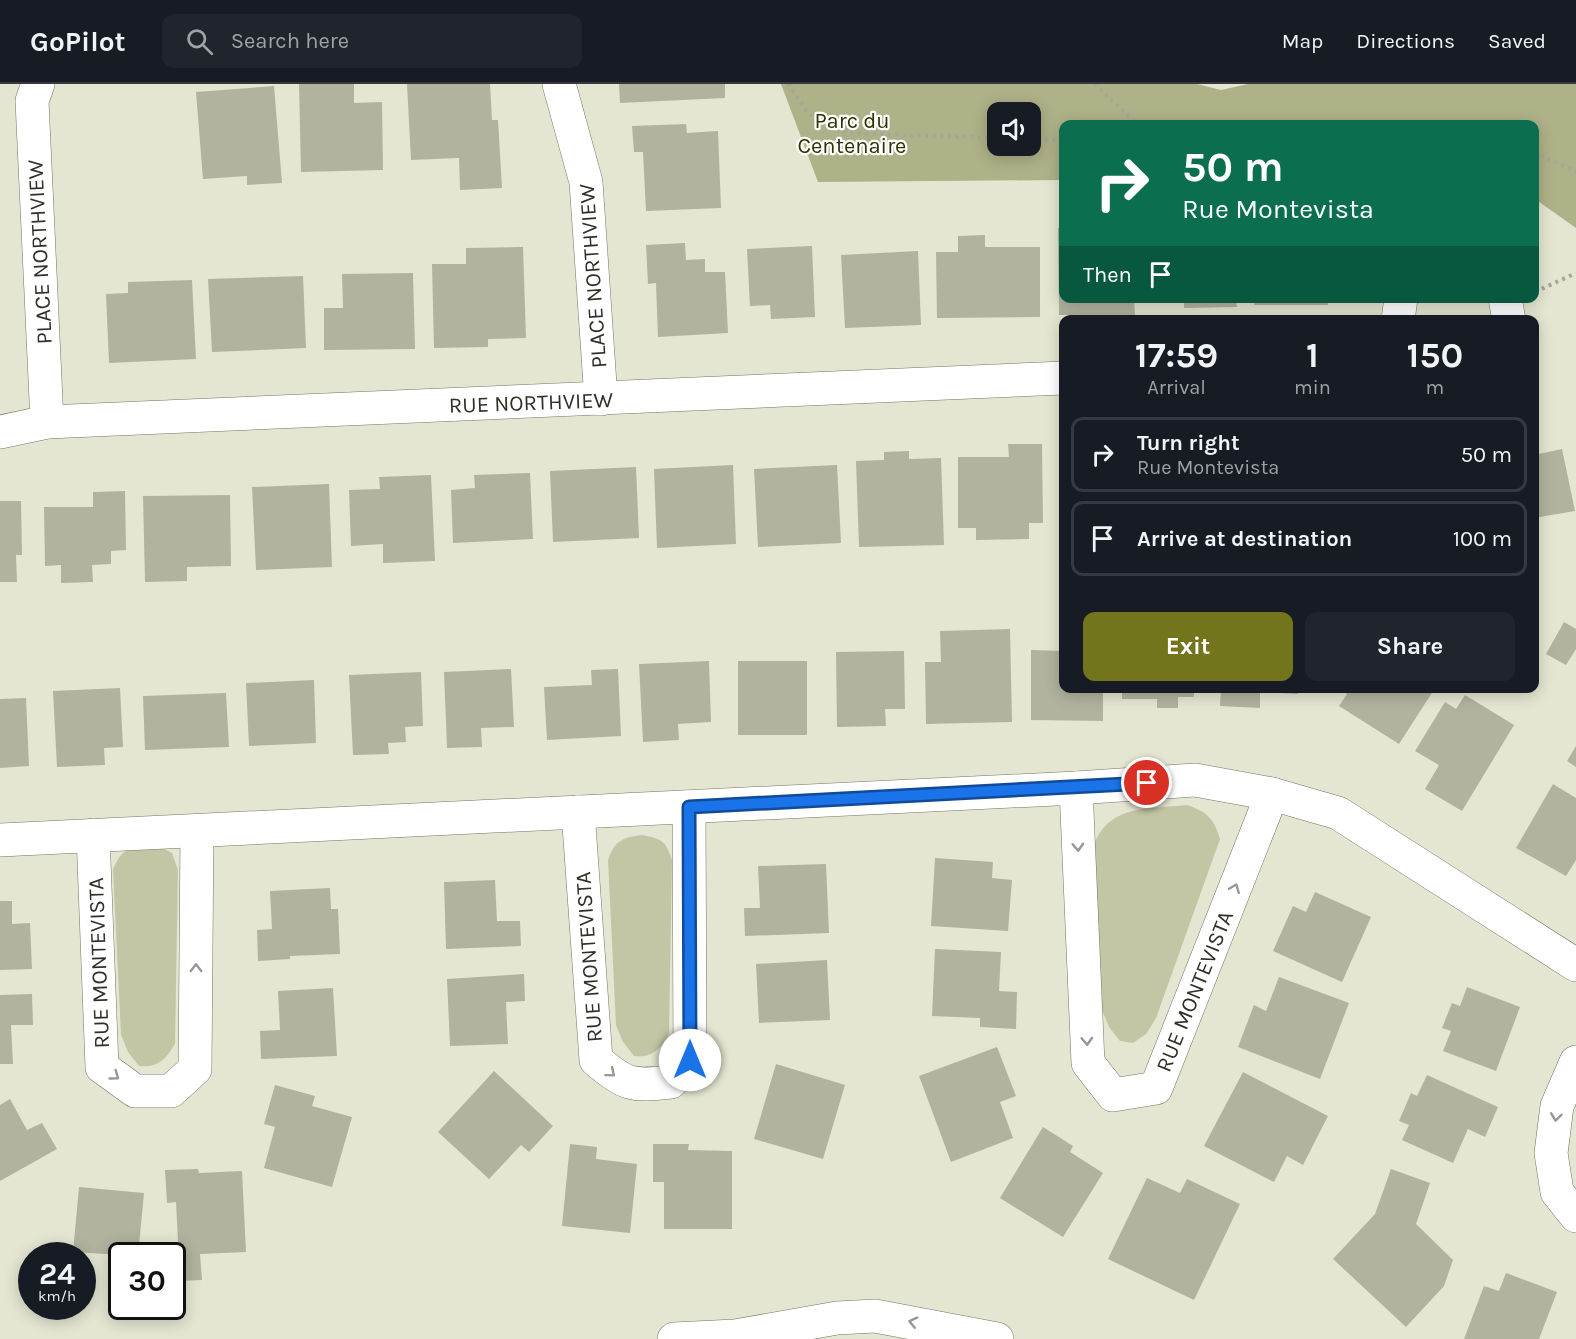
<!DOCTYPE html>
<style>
body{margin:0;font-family:Karla,sans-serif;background:#20242c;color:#f1f3f6;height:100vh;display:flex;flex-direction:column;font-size:22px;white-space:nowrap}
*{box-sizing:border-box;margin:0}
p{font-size:20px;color:#9ea1a6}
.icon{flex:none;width:33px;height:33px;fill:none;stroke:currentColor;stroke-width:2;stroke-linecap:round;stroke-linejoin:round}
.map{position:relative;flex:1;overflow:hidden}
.side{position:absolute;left:1059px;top:231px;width:480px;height:378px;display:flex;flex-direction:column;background:#171b24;border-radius:12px;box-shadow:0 3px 15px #0003}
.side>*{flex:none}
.hud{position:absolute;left:1059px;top:36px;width:480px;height:183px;border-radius:12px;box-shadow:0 3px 15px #0003;background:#0b6e4f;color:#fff;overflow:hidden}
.buttons{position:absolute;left:987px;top:18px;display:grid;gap:12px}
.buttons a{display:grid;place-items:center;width:54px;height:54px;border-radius:12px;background:#171b24;box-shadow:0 3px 15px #0003;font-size:30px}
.speed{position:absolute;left:18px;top:1158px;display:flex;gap:12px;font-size:30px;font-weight:700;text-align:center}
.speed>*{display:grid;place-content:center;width:78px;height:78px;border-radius:50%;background:#171b24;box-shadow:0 3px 15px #0003;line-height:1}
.speed small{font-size:15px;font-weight:400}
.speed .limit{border:3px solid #111;border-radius:9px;background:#fff;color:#111}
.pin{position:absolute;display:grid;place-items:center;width:51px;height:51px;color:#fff;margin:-26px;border:3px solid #fff;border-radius:50%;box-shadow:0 2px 6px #0007}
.me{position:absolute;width:66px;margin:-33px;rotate:0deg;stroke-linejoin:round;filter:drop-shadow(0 0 4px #0008)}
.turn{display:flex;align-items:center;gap:21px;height:126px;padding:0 24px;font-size:27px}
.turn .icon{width:78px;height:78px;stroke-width:2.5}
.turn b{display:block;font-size:42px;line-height:51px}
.then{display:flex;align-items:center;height:57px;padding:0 24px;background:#0003;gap:12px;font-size:22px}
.eta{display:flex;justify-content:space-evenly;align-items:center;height:102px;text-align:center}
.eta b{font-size:36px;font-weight:700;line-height:42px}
.cta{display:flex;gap:12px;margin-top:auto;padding:12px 24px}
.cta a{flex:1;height:69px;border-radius:12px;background:#73751c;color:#fff;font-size:24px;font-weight:700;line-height:69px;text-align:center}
.cta a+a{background:#20242c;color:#f1f3f6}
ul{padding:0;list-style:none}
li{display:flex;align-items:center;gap:18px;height:75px;margin:0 12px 9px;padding:0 12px;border:3px solid #363941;border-radius:12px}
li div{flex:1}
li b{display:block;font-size:22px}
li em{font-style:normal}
header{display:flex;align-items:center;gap:36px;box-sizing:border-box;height:84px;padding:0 30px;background:#171b24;border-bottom:2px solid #363941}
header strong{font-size:28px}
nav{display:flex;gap:33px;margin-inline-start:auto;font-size:21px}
.search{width:420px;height:54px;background:#20242c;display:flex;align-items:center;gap:15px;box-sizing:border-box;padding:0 21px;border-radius:12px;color:#9ea1a6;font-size:22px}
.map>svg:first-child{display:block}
</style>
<header>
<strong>GoPilot</strong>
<div class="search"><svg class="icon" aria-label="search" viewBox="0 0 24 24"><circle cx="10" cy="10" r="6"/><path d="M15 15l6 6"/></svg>Search here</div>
<nav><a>Map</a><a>Directions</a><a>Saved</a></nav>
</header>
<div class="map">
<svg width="1576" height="1255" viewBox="0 0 1576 1255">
<rect width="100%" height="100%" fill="#e4e6d2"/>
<g fill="#c3c6a4">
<path d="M1187,721C1207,728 1214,734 1220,755L1156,934L1146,950L1133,959L1120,957L1109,943L1102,926L1094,761C1109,720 1150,725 1187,721Z"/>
<path d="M642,751C662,755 665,756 672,776L669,950C660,965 653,974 634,972L623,958L616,941L608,776C615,756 622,754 642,751Z"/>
<path d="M163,764L172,769L178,786L175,960C165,976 158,984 139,982L128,968L121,951L113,786C124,757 137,764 163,764Z"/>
</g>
<path fill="#afb188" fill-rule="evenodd" d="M781,0H1197L1221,6L1248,0H1576V144L1535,115L1534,40H1064L1063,96L818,98ZM998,28H1030V62H998Z"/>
<g fill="#b1b39f">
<path d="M299,0H354V19L382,18L383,86L301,88Z"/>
<path d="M407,0H490L492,36H498L502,104L460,106L459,74L411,76Z"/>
<path d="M619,0H725V14L620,19Z"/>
<path d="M274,2L282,99L247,101V92L203,95L196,8Z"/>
<path d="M686,40L687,49L718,47L721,124L646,127L643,68H634L632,42Z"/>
<path d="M1058,144H1064V214H1134L1135,231H1059Z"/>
<path d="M985,151V163H1040V233L937,234L936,168H958V152Z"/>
<path d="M685,159L686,176L705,175V188H725L728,249L658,253L656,199L648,200L646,161Z"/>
<path d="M812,162L815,233L771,235L770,221L750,222L747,165Z"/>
<path d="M523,163L526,254L488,255V263L434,264L432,180H466V164Z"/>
<path d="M918,167L921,241L845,244L841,171Z"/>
<path d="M413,189L415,265L324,266V224H343L342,190Z"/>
<path d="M303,192L306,264L212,268L208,195Z"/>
<path d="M192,196L196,275L109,279L106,210L128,209V198Z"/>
<path d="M1184,214H1236L1237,223L1184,224Z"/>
<rect x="1254" y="214" width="74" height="7"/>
<path d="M1008,360H1042L1043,439H1029V455L976,456V444H958V373H1009Z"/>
<path d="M1562,365L1575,427L1534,434V371Z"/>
<path d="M909,367V375L941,374L944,461L859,463L856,377L884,376V368Z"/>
<path d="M733,381L736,460L657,464L654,385Z"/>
<path d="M837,381L841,459L758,463L754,385Z"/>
<path d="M636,383L639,454L553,458L550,387Z"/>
<path d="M530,389L533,455L453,459L451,406L475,404L474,391Z"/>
<path d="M431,391L435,477L383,479V460L351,462L349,406L380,405L379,393Z"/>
<path d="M329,400L332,483L256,486L252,403Z"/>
<path d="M125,407L126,466L111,467V480L92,481L93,498L61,499V481L45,482L44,423H93V408Z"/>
<path d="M230,411L231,482L187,483V497L145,498L143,412Z"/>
<path d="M0,417H21L22,471H16L17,498H0Z"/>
<path d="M1564,538L1576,545V565L1566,581L1546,570Z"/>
<path d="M1010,545L1012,638L926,640L925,578H941L940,547Z"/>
<path d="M1031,566L1064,567V604H1103V637L1031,636Z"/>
<path d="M904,567L905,625H885L886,642L837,643L836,568Z"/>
<path d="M709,577L711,638L678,640L679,656L643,658L639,580Z"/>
<rect x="738" y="577" width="69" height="74"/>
<path d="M511,585L514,643L481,644L482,663L447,664L444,588Z"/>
<path d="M618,585L621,652L547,656L544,603L592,601L591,586Z"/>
<path d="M421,588L423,642L405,643L406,658L388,659L389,670L353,671L349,591Z"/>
<path d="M314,596L316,659L249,662L246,599Z"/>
<path d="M120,604L123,663L104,664L105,681L57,683L53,607Z"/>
<path d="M1122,604H1194V613H1178V624H1157V615H1122Z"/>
<path d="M1221,604H1298V610L1260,608V624L1220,622Z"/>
<path d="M1338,604H1435L1399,660L1339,622L1347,610Z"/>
<path d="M226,609L229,663L145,666L143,612Z"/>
<path d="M1465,611L1514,641L1462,727L1425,705L1439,681L1415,667L1445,618L1456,625Z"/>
<path d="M26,614L29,682L0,684V615Z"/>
<path d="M1576,662V683L1567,677Z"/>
<path d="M1553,700L1576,714V776L1566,792L1516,764Z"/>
<path d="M935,774L993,778L992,794L1012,796L1008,847L931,842Z"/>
<path d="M826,780L829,849L745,852L744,824H760L758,782Z"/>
<path d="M495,796L497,837H520L521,862L446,865L444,798Z"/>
<path d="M330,804L331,825H338L340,870L290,872V875L258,877L257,846L272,845L270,807Z"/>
<path d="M1315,808L1371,833L1342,898L1273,867L1293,822L1306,828Z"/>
<path d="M0,817H12V840L30,839L32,885L0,886Z"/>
<path d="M935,865L1001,868L999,907L1017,908L1016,945L980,943V934L932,932Z"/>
<path d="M827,876L830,936L759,939L756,880Z"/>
<path d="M524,890L525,917L506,918L508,960L450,962L447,895Z"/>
<path d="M1279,893L1349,919L1320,995L1238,963L1254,921L1266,927Z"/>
<path d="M1467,903L1520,923L1496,987L1443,967L1451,947L1442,944L1452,919L1460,922Z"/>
<path d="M333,904L337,972L261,975L260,947L280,946L278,907Z"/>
<path d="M32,910L33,941H11L13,980H0V911Z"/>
<path d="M997,963L1016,1012L1000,1018L1013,1054L951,1078L919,992Z"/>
<path d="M776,980L845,1001L823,1075L754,1055Z"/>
<path d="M494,987L553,1042L529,1068L521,1061L489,1095L438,1048Z"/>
<path d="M1243,988L1328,1032L1303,1081L1287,1072L1274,1098L1204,1062Z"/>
<path d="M1427,991L1498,1023L1485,1053L1468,1045L1453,1079L1402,1056L1409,1041L1399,1037L1411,1009L1417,1012Z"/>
<path d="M275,1001L315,1012L312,1022L352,1033L332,1103L264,1084L275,1043L264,1040Z"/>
<path d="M10,1015L27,1046L42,1039L57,1065L0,1097V1021Z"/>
<path d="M1043,1043L1073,1062L1070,1068L1103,1089L1063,1153L1000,1114Z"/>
<path d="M570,1060L597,1063L596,1075L637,1080L630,1149L562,1142Z"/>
<path d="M653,1060H689L688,1066L732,1067V1145H664V1098H653Z"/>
<path d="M198,1085L199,1089L242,1087L246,1168L200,1170L202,1196L180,1197L176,1118L167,1119L165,1086Z"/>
<path d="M1391,1085L1430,1099L1416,1140L1453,1176L1444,1202L1406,1243L1333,1175L1375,1130Z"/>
<path d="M1147,1094L1180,1109L1187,1095L1240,1120L1194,1216L1108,1175Z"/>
<path d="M79,1103L144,1109L138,1172L73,1168Z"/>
<path d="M1506,1189L1557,1208L1539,1255H1464L1484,1202L1499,1207Z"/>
</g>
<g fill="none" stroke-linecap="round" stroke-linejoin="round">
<defs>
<g id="street">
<path d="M38,0L32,17L47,338"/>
<path d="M559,0L586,98L601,315"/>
<path d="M1505,214L1509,236"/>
<path d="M1398,236L1401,214"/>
<path d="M0,348L47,338L1064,294"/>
<path d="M1076,704L1088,979L1113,1011L1156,1004L1272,710"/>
<path d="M578,728L596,976C627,1002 631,1002 671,998L690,976L689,723"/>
<path d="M93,751L102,983L135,1007H171L195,985L197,747"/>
<path d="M0,756L1076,704L1195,696L1272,710L1338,729L1576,881"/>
<path d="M1576,978L1557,1022L1551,1069L1557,1108L1576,1132"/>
</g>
<path id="secondary" d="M674,1255L735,1252L837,1234L875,1232L997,1255"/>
</defs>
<use href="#street" stroke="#737462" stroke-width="34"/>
<use href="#secondary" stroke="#737462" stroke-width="34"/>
<g stroke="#a5a797" stroke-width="4" stroke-dasharray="3 4.5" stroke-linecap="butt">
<path d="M788,0L809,30L846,49L998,54"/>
<path d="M1094,0L1138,40"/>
<path d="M1030,55L1064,56"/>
<path d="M1534,68L1576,88"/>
<path d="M1535,208L1576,189"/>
</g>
<use href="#street" stroke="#fff" stroke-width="33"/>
<use href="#secondary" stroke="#fff" stroke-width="33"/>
</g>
<defs><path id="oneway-chevron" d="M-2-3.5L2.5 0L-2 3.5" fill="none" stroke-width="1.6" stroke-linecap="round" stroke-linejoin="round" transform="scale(1.5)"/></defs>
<g stroke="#979894">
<use href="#oneway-chevron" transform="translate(1078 763) rotate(87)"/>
<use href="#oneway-chevron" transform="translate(1235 804) rotate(-68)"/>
<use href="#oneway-chevron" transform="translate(196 884) rotate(-90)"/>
<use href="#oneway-chevron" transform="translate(1087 957) rotate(87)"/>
<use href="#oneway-chevron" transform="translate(611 989) rotate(40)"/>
<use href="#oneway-chevron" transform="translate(115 992) rotate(36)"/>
<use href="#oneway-chevron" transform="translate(1556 1033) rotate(98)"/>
<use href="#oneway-chevron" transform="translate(913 1238) rotate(-167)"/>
</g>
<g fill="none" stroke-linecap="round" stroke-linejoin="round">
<defs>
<path id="route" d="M690,976L689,723L1147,699"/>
</defs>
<use href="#route" stroke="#114b97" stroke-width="15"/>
<use href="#route" stroke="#1a73e8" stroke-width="10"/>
</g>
<g text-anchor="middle" stroke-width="4.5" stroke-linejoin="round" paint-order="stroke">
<g font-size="22" fill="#313200" stroke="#fff">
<text x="852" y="44">Parc du<tspan x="852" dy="25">Centenaire</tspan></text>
</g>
<g font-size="22" fill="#2f3028" stroke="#fff">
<text transform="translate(39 168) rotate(-93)" y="8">PLACE NORTHVIEW</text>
<text transform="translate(592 192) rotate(-94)" y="8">PLACE NORTHVIEW</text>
<text transform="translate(531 318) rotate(-2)" y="8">RUE NORTHVIEW</text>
<text transform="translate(588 873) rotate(-94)" y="8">RUE MONTEVISTA</text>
<text transform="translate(98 879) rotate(-92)" y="8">RUE MONTEVISTA</text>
<text transform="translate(1194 907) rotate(-68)" y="8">RUE MONTEVISTA</text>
</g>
</g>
</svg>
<div class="buttons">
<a><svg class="icon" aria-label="sound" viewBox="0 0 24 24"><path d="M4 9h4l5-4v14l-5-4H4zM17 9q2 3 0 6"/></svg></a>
</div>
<div class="speed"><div>24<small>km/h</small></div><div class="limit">30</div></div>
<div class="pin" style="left:1147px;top:699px;background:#d93025"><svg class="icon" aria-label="arrive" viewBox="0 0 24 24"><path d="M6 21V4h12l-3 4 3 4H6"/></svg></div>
<svg class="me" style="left:690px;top:976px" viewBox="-20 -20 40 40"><circle r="19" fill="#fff"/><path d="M0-13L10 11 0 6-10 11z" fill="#1a73e8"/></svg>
<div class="hud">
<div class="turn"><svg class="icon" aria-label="right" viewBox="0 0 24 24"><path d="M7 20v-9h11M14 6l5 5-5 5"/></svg><div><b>50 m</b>Rue Montevista</div></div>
<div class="then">Then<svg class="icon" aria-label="arrive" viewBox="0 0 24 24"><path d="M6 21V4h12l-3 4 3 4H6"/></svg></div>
</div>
<section class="side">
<div class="eta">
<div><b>17:59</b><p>Arrival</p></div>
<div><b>1</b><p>min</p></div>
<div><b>150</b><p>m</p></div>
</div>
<ul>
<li><svg class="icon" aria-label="right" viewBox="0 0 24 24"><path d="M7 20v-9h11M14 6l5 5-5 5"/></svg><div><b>Turn right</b><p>Rue Montevista</p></div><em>50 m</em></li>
<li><svg class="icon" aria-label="arrive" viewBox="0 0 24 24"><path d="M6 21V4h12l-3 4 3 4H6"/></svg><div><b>Arrive at destination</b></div><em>100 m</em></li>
</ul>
<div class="cta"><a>Exit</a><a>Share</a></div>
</section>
</div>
